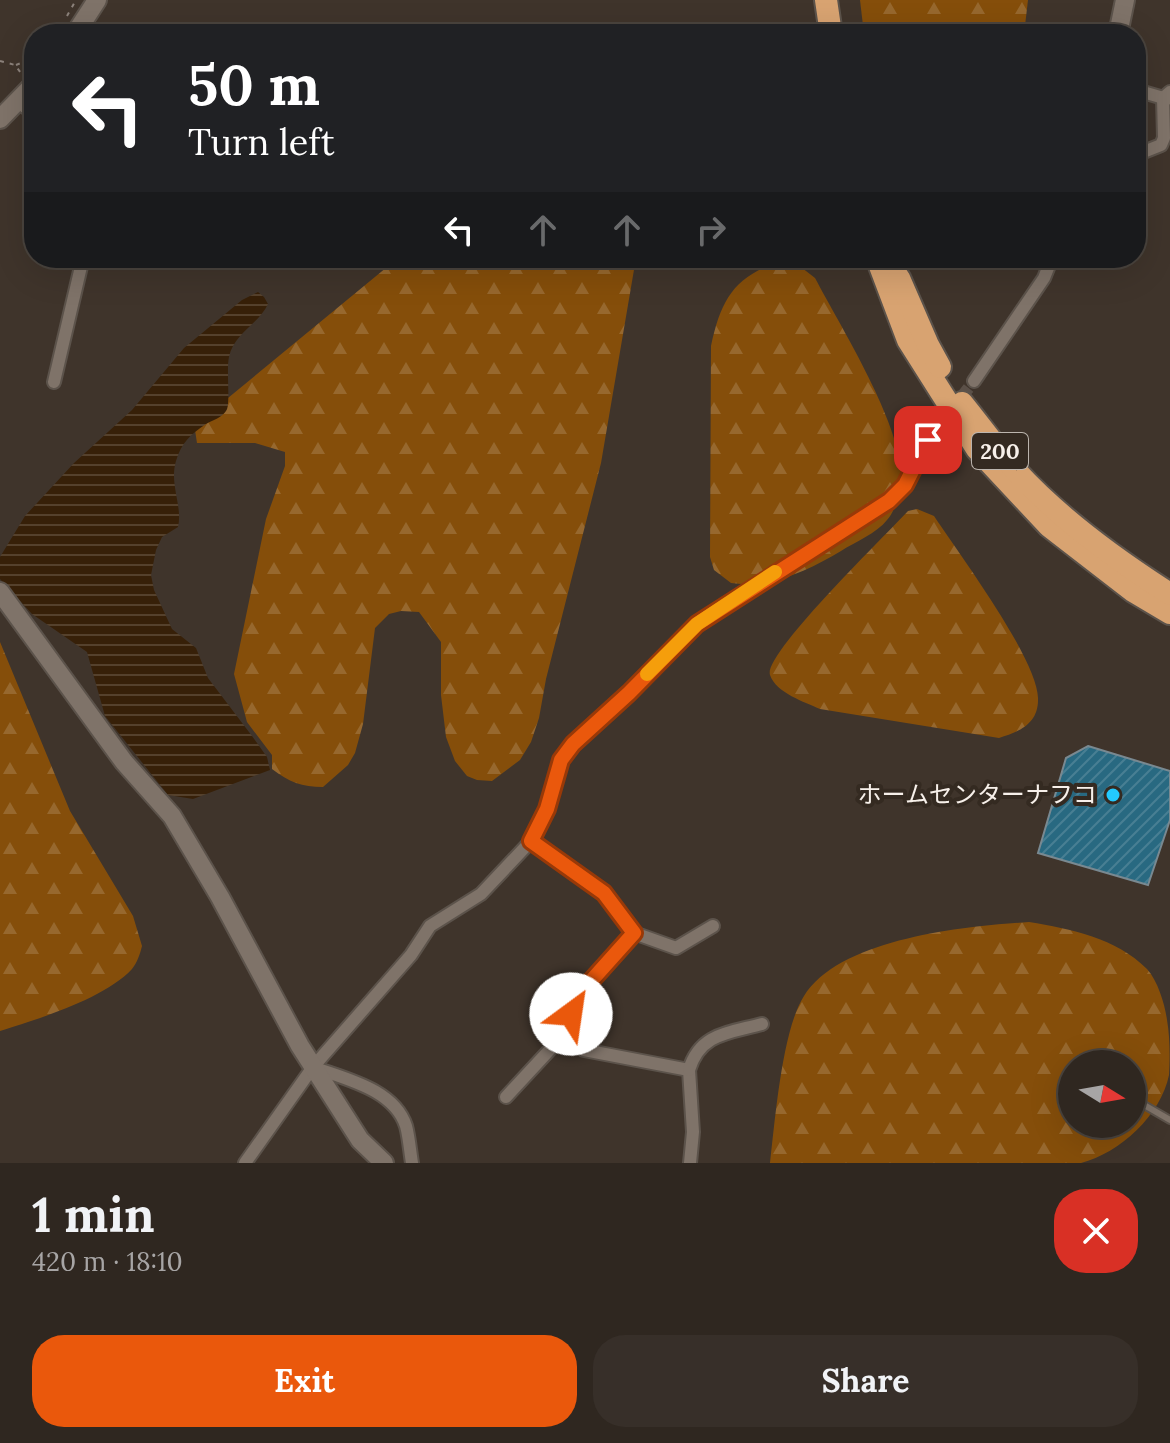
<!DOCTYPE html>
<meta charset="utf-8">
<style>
body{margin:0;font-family:Lora,"Noto Sans JP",serif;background:#372f29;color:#f1f3f6;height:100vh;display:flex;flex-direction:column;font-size:30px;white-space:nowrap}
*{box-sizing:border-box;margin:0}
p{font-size:26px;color:#a7a5a5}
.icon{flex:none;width:44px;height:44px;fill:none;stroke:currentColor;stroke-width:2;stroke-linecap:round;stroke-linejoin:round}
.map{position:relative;height:1163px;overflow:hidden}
.sheet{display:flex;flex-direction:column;background:#2f2720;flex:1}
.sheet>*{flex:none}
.guide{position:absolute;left:24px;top:24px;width:1122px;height:244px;border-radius:32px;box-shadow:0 8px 32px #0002,0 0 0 2px #4a443e;background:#202124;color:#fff;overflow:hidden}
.needle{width:52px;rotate:101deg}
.fabs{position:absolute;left:1058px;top:1050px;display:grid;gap:16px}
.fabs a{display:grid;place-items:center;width:88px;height:88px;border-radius:50%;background:#2f2720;box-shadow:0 8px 32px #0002,0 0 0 2px #4a443e;font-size:40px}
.pin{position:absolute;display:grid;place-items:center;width:68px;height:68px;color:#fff;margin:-34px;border-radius:16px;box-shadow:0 4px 12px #0006}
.me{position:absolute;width:88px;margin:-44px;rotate:31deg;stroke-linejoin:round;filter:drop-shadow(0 0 6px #0008)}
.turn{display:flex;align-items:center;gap:28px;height:168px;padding:0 32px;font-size:36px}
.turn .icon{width:104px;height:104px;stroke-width:2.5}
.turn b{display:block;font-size:56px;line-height:68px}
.lanes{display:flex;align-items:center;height:76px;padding:0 32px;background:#0003;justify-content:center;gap:40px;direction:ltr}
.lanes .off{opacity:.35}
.round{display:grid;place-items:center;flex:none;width:84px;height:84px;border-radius:32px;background:#372f29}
.headline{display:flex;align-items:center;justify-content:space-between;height:136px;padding:0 32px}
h1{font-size:48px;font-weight:700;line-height:60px}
.primary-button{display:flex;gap:16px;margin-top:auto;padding:16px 32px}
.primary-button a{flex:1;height:92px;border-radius:32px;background:#ea580c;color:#fff;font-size:32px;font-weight:700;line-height:92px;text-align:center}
.primary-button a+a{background:#372f29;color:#f1f3f6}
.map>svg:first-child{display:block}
</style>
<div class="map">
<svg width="1170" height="1163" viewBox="0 0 1170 1163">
<defs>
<pattern id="forest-firs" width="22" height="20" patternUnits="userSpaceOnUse" patternTransform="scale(2)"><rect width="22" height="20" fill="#854e0a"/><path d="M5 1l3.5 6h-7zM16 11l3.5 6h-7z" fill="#97682e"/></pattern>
<pattern id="water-rules" width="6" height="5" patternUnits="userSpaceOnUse" patternTransform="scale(2)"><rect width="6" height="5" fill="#372008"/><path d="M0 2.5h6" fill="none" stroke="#55412c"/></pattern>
<pattern id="building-hatch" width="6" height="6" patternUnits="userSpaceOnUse" patternTransform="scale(2)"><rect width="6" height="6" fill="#286981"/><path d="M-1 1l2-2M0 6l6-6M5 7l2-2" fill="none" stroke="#487f93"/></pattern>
</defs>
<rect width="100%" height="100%" fill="#3f342b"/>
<g fill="url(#forest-firs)" fill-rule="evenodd">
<path d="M860,0H1028L1024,34H864Z"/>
<path d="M398,258H636L601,463L546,679L539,718L531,742L520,760L492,781L477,780L467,776L455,761L446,737L441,695V642L419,612L401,611L389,614L375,628L363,724L355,753L348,765L323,787C302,787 289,782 272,769V755L247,722L234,674L266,519L285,466V452L255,443H197L195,430L200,421Z"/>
<path d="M783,261L797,264L815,278C842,329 894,412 901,468C903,483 897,509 887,520C877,533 855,542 841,551C809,570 770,589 731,583L714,570L710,557L711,346C721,299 735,275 783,261Z"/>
<path d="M917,509L934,516C959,554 1037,658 1038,698C1039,724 1019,732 999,738L820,709C805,702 776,693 770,675C763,654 888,533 908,511Z"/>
<path d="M0,642L70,811L133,916L142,946C140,954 137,963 132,969C104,999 38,1019 0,1031Z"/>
<path d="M1029,922C1071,929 1116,938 1147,969C1158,981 1165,1005 1167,1020C1170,1037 1170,1058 1169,1075C1161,1115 1120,1153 1081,1163H770C775,1121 782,1030 804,996C840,938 966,926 1029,922ZM1072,1064H1132V1124H1072Z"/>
</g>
<path fill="url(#water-rules)" d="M258,292L264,297L268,304C258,325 234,333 229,357C226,370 231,405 226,411C221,418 213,420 206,424C191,434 181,443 176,461C169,484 183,506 178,527L162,537L156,550L151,575L154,590L172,629L196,648L208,678L252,736L267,757L270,770L193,799L168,795L105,716L87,652L32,614L0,579V557L25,516L74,463L132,410L184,348L242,300Z"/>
<path fill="url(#building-hatch)" stroke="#798991" stroke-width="2" d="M1088,746L1170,771V820L1148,885L1038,853L1066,758Z"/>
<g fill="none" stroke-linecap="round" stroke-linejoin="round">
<path stroke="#5b5048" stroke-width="12" stroke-dasharray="12 6" stroke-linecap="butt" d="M928,440L974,381"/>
<defs>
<path id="lane" d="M1132,1098L1170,1120"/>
<g id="street">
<path d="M1136,90L1167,99"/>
<path d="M17,101L34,114"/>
<path d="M1136,155L1161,145L1164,138L1163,98L1170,92"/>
<path d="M974,381L1044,278L1052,258"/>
<path d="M54,382L83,258"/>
<path d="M531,841L604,893L634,933L574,1000C570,1020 574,1032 584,1050L689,1070L693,1132L690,1163"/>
<path d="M634,933L676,948L713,926"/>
<path d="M313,1067C345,1079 394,1089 406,1126C409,1137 410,1151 412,1163"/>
<path d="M689,1070C700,1033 729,1033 762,1024"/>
<path d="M506,1097L556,1043L574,1029"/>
<path d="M245,1163L313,1067L411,955L430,926L481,894L531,841L547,809L561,760L573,744L629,693L697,624L739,595L889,501L905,485L928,440"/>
</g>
<g id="secondary">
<path d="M75,34L97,0"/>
<path d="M1118,34L1125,0"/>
<path d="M0,119L34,84"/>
<path d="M0,592L124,762L172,816L220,897L300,1046L360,1140L384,1163"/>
</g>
<g id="highway">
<path d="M826,0L831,34"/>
<path d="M877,258L908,340L977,449L1049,526L1133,591L1170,613"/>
<path d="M899,278L928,345L940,367"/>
<path d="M962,403C980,425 997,449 1016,471C1060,519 1115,559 1170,594"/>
</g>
</defs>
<use href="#lane" stroke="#5c534b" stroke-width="10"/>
<use href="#street" stroke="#5c534b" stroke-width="16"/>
<use href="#secondary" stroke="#5c534b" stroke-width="22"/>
<use href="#highway" stroke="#5c534b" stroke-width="26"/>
<g stroke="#8c827b" stroke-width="2" stroke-dasharray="4 6" stroke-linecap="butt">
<path d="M67,16L76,0"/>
<path d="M55,34L60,29"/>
<path d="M0,61L15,65L21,73"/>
<path d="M16,65L34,58"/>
</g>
<use href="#lane" stroke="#7f7369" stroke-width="6"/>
<use href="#street" stroke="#7f7369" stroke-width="12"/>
<use href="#secondary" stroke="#7f7369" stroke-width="18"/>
<use href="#highway" stroke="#d8a371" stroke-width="22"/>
</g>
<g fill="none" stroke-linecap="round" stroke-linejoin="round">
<defs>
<path id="route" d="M571,1014L574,1000L634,933L604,893L531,841L547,809L561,760L573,744L629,693L697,624L889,501L905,485L928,440"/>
</defs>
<use href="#route" stroke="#983908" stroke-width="20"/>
<use href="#route" stroke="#ea580c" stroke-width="14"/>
<path stroke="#f59e0b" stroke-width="14" d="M647,674L697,624L775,572"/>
</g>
<circle fill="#23c9fe" stroke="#342a21" stroke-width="3" cx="1113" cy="795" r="8"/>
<g text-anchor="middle" stroke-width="8" stroke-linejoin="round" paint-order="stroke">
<rect fill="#342a21" stroke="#bcb5ae" stroke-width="2" x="972" y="433" width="56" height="36" rx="6"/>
<g font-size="22" font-weight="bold" fill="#f7f0ea">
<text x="1000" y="459">200</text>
</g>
<g font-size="24" fill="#f7f0ea" stroke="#342a21" text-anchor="end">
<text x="1097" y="803">ホームセンターナフコ</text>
</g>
</g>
</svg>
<div class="fabs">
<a><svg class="needle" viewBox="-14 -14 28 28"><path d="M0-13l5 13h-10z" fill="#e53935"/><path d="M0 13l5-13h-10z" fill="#a7a5a5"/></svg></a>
</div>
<div class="pin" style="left:928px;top:440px;background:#d93025"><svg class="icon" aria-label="arrive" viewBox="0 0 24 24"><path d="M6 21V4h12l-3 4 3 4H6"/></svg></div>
<svg class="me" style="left:571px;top:1014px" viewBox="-20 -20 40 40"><circle r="19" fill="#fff"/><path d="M0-13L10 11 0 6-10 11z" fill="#ea580c"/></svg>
<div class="guide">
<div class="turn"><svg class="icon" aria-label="left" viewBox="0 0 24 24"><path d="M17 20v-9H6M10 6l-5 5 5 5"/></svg><div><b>50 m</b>Turn left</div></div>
<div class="lanes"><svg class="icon" aria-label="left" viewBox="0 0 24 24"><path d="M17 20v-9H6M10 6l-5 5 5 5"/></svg><svg class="icon off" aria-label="ahead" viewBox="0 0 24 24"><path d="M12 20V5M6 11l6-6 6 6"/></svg><svg class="icon off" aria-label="ahead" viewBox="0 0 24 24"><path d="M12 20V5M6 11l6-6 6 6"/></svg><svg class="icon off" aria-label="right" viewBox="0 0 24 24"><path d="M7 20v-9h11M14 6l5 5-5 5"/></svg></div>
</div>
</div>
<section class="sheet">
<div class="headline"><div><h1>1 min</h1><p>420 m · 18:10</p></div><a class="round" style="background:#d93025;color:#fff"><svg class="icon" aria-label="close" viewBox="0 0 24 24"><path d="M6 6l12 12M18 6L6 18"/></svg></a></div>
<div class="primary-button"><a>Exit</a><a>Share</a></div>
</section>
